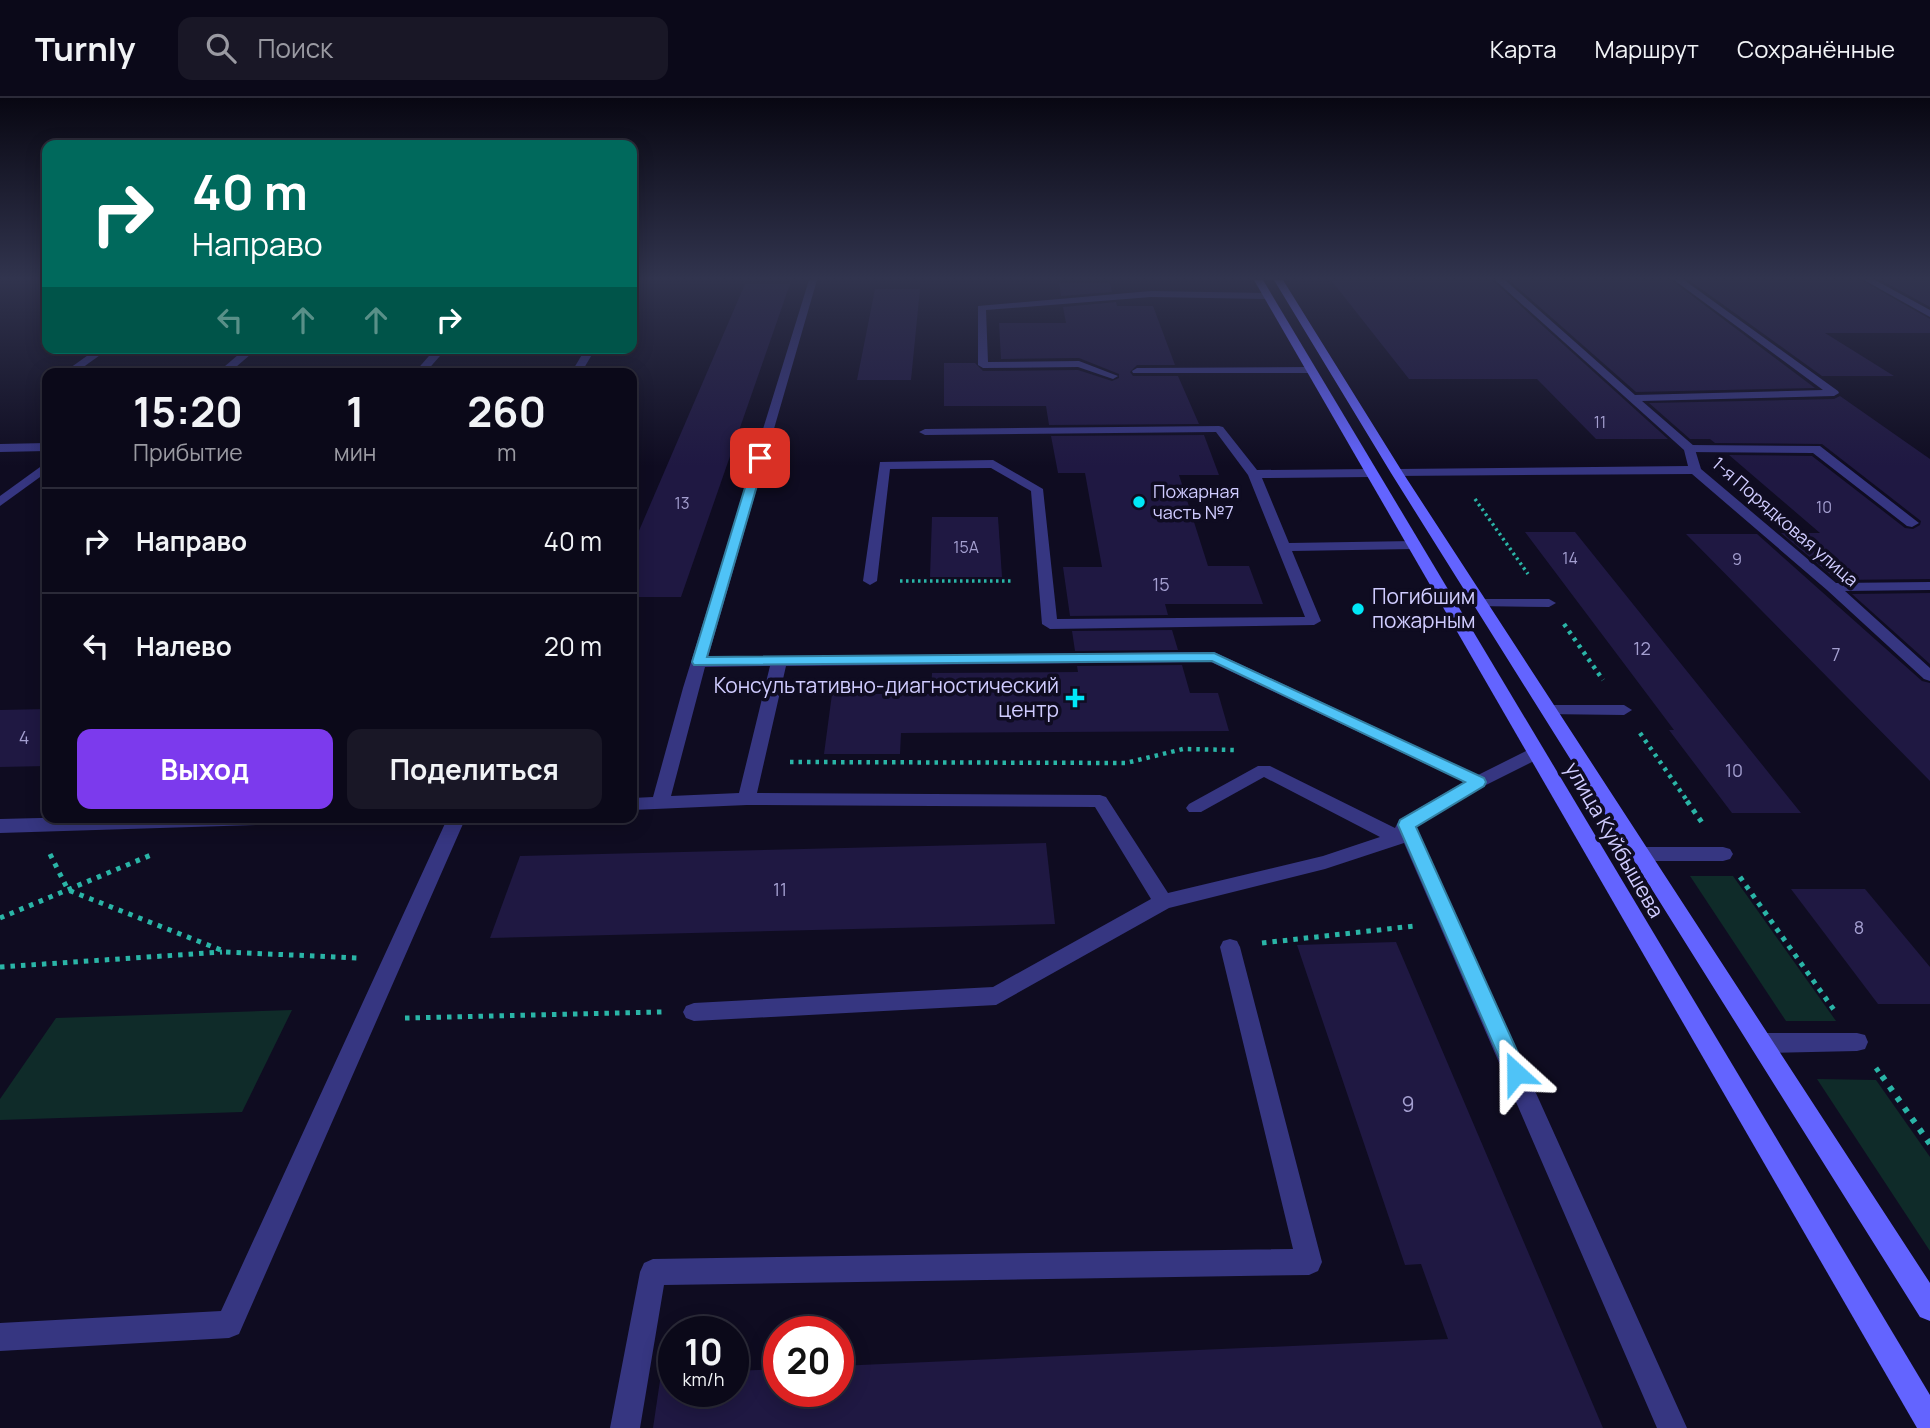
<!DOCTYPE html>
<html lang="ru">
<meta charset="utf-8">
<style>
body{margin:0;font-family:Manrope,sans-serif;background:#191726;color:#f1f3f6;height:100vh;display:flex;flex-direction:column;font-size:26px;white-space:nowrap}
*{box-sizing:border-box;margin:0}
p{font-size:23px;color:#9a9aa2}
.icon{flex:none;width:38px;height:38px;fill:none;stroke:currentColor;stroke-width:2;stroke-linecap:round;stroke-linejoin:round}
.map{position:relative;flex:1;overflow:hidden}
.details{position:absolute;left:42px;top:270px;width:595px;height:455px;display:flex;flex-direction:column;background:#0b0919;border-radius:14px;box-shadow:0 4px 18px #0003,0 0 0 2px #2b2a38}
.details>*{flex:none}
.banner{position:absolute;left:42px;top:42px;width:595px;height:214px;border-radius:14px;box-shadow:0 4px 18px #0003,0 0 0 2px #2b2a38;background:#00695c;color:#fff;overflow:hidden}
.speed{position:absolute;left:658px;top:1218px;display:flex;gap:14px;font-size:35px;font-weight:700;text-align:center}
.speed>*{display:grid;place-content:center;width:91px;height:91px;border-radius:50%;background:#0b0919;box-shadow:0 4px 18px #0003,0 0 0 2px #2b2a38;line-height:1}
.speed small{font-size:18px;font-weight:400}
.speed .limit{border:10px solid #d22;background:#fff;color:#111}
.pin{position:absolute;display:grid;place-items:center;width:60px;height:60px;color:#fff;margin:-30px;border-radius:14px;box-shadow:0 4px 10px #0006}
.me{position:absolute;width:77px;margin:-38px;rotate:336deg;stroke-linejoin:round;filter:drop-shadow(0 0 5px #0008)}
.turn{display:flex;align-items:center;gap:24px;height:147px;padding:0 35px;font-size:32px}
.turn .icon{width:91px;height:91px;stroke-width:2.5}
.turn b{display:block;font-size:49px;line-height:60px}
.lanes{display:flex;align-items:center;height:66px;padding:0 35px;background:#0003;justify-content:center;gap:35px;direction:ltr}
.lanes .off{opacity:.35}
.eta{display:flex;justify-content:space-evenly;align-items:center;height:119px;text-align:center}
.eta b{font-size:42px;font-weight:700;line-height:49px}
.action{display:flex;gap:14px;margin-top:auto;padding:14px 35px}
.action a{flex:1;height:80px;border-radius:14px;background:#7c3aed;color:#fff;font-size:28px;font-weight:700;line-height:80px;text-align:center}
.action a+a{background:#191726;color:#f1f3f6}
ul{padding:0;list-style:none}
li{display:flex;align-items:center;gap:21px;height:105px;padding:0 35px;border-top:2px solid #2b2a38}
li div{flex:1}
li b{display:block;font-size:26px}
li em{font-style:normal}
header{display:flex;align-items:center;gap:42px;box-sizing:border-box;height:98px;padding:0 35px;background:#0b0919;border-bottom:2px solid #2b2a38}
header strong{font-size:33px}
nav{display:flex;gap:38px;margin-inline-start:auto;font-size:24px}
.search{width:490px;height:63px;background:#191726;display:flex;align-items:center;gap:18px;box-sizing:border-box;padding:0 24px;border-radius:14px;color:#9a9aa2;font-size:26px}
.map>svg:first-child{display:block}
</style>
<header>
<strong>Turnly</strong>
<div class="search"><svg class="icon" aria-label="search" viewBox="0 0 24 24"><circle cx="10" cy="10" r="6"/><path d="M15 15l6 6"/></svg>Поиск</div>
<nav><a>Карта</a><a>Маршрут</a><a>Сохранённые</a></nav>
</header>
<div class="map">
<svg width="1930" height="1330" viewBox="0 0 1930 1330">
<rect width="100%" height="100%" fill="#0f0c21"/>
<g fill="#0f2b29">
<path d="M1690,778H1733L1836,923H1786Z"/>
<path d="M292,912L242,1014L0,1022V1001L56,920Z"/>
<path d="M1817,981L1876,982L1930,1059V1153Z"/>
</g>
<g fill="#1f1842">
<path d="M1331,182H1492L1668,341H1596L1537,281H1409Z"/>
<path d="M1509,182H1671L1815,290L1636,294Z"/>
<path d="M1689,182H1861L1930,221V235H1825L1894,278H1822Z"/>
<path d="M1881,182H1930V209Z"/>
<path d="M1059,185H1110L1112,194L1061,198Z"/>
<path d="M745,186H790L681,499H632V449Z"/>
<path d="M875,191H920L911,282H857Z"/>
<path d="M1116,204L1117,208H1153L1175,267H1137L1130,274L1133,278H1178L1199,326L1049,327L1046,308H944V265H975L983,273L1078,272L1112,283L1119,280V276L1079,260L1001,261L999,225H1066L1063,209Z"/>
<path d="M1840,298L1930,361V481L1837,482L1781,435H1820L1729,357L1812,358L1905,430L1913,431L1920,427L1921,423L1822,346L1715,345L1710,341H1690L1649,305L1834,301Z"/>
<path d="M1204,337L1219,377H1179L1208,468H1249L1263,506H1165L1168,517L1070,518L1063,469H1102L1085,375H1058L1051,338Z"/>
<path d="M932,419H998L1002,479H930Z"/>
<path d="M1525,434H1575L1801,715H1732L1669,632H1674Z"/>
<path d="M1686,436H1757L1922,583L1930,585V683Z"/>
<path d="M1930,495V566L1852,496Z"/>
<path d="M1172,532L1178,552L1075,553L1072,533Z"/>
<path d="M1182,567L1190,595H1218L1229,633L901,635L900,656H824L832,596H931L932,575L1078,574L1077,568Z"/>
<path d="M47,611V668L0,669V612Z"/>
<path d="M1046,745L1055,826L490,840L520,758Z"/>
<path d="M1791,791H1865L1930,869V906H1878Z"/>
<path d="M1396,844L1603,1330H653L661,1276L674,1275V1293H733V1273L779,1271V1293H838V1268L1448,1241L1421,1166L1405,1167L1297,847Z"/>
</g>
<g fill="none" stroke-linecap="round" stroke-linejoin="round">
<g stroke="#2ab5a7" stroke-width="3.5" stroke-dasharray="2.5 3.5" stroke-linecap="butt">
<path d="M1475,401L1528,476"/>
<path d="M900,483H1013"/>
</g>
<g stroke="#2ab5a7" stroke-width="4.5" stroke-dasharray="3.5 5" stroke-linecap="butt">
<path d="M1564,526L1603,582"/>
<path d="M1640,635L1688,704"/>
<path d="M790,664L1126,665L1183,651L1234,652"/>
</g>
<g stroke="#2ab5a7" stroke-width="5" stroke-dasharray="4.5 6" stroke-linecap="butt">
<path d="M1687,703L1703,726"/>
<path d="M50,756L68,792L226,854L357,860"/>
<path d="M1740,779L1834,912"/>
<path d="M0,820L151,757"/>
<path d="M1262,845L1414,828"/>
<path d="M0,869L222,854"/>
<path d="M405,920L662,914"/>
<path d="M1876,970L1883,980"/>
</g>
<path stroke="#2ab5a7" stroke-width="6" stroke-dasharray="5 8" stroke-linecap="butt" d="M1882,978L1930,1046"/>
<g fill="#363681" fill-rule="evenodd">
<path d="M809,182H817L708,559L1214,554L1478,677L1530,651H1542L1545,655L1542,659L1484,688L1416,729L1687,1330H1657L1404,745L1325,771L1169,810L996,907L694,923L686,920L683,914L686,908L694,905L993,889L1151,801L1095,709L747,707L632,712V700L653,699L683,590ZM1211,564L1464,684L1399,722L1395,730L1270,668H1258L1189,706L1186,710L1189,714H1201L1264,679L1380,739L1323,758L1168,795L1106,699L1100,697L757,695L786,568ZM770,568L739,695L671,698L705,569Z"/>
<path d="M1151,193L1267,195L1272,198L1267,201L1151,199L986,212L988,264L1079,263L1118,278L1113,281L1078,269L983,270L978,267V208Z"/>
<path d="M98,250H110L75,275H63Z"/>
<path d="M246,250H258L229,275H217Z"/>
<path d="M436,250H447L425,275H414Z"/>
<path d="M586,250H596L581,275H571Z"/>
<path d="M1137,270L1310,269L1315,272L1310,275H1133L1132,273Z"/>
<path d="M1219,328L1223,329L1257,372L1372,371L1378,375L1372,379L1262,380L1289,445L1414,443L1421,447L1414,451L1292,453L1321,523L1314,527L1050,531L1042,526L1031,393L991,370L890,371L877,483L870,487L863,483L880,364L993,362L1043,391L1057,521L1305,519L1248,377L1216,334L925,337L919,334L925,331Z"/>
<path d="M47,345V353L0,354V346Z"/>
<path d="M1690,347L1820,348L1919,425L1912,429L1907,428L1813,355L1686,354L1684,351Z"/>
<path d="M47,364V374L0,408V398Z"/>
<path d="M1480,501H1549L1556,505L1549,509L1475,508L1473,505Z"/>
<path d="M1549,607H1624L1632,612L1624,617L1543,616L1541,612Z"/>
<path d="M80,719H327L325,724L318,725L0,735V721Z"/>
<path d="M448,719H466L239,1236L229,1240L0,1253V1225L221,1213Z"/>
<path d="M1640,749H1723L1730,751L1733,756L1730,761L1723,763H1640L1633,761L1630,756L1633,751Z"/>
<path d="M1230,841L1237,843L1240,849L1322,1164L1318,1173L1309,1177L664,1187L640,1330H610L640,1174L644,1165L653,1161L1293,1151L1220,849L1223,843Z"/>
<path d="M1761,935H1857L1865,937L1868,944L1865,951L1857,953L1761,955L1753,952L1750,945L1753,938Z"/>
</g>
<g fill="#363681" fill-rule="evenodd">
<path d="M1495,182H1505L1635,297L1823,292L1674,182H1684L1838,293L1839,295L1834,298L1642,303L1694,348L1701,371L1836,485L1930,484V492L1845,493L1930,570V583L1924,581L1827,492L1692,376L1393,378V372L1397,371L1688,368L1684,352Z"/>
<path d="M1864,182H1875L1930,212V219Z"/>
</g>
<g fill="#6364ff" fill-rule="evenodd">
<path d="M1254,182H1263L1930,1297V1330H1917Z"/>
<path d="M1274,182H1283L1403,375L1930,1185V1223L1920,1219L1391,375Z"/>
</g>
</g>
<linearGradient id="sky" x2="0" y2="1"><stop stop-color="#080712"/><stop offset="0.49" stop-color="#31344e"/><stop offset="1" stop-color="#31344e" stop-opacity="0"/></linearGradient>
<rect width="1930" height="368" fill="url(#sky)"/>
<path fill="#4fc3f7" stroke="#337fa1" stroke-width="2" d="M760,357L765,360L707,559L1214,555L1484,680L1486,684L1484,688L1416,729L1527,975L1523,982L1516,985L1509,982L1398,727L1400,722L1465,684L1212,563L694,567L692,564L754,360Z"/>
<g fill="#00e7f7" stroke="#0f0c21" stroke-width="2.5">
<circle cx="1139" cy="404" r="7"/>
<circle cx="1358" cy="511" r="7"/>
<path d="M1071.5 589.5h7v7h7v7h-7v7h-7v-7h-7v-7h7z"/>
</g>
<g text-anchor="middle" stroke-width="7" stroke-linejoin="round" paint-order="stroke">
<g font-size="16" fill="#a49fd0">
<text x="1600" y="330">11</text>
<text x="682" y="411">13</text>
<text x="1824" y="415">10</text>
<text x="966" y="455">15А</text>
<text x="1570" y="466">14</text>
<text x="1737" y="467">9</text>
</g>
<g font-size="18" fill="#d0ccff" stroke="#0f0c21" text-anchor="start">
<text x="1153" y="400">Пожарная<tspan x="1153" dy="21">часть №7</tspan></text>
</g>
<g font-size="18" fill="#d0ccff" stroke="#0f0c21">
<text transform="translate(1785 424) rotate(41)" y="6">1-я Порядковая улица</text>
</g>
<g font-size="18" fill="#a49fd0">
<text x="1161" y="493">15</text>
<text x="1642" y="557">12</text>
<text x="1836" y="563">7</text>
<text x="24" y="646">4</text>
<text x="1734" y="679">10</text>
<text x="780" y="798">11</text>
<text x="1859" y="836">8</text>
</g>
<g font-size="21" fill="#d0ccff" stroke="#0f0c21" text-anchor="start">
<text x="1372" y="506">Погибшим<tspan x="1372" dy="24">пожарным</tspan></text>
<text x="1059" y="595" text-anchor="end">Консультативно-диагностический<tspan x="1059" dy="24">центр</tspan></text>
</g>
<g font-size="21" fill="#d0ccff" stroke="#0f0c21">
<text transform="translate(1614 742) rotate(60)" y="7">улица Куйбышева</text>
</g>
<g font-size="21" fill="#a49fd0">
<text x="1408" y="1014">9</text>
</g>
</g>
</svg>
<div class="speed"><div>10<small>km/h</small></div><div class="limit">20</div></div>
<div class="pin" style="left:760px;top:360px;background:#d93025"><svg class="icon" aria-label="arrive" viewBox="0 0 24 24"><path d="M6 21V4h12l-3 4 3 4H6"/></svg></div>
<svg class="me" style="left:1516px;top:975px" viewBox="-20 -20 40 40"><path d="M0-17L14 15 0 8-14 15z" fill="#4fc3f7" stroke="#fff" stroke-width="4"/></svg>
<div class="banner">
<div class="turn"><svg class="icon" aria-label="right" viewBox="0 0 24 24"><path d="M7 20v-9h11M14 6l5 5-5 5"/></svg><div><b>40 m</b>Направо</div></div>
<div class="lanes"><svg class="icon off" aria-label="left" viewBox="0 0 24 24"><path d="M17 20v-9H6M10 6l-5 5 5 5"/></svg><svg class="icon off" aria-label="ahead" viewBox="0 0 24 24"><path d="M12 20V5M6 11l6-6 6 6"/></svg><svg class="icon off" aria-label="ahead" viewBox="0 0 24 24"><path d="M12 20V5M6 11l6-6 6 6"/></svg><svg class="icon" aria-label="right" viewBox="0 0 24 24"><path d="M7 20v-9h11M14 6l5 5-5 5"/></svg></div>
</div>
<section class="details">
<div class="eta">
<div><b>15:20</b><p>Прибытие</p></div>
<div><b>1</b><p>мин</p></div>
<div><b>260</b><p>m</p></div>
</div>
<ul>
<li><svg class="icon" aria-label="right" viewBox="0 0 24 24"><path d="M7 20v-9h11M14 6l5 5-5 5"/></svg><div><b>Направо</b></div><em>40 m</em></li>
<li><svg class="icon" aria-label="left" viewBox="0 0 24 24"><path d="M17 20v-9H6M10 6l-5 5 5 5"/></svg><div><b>Налево</b></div><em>20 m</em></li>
</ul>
<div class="action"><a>Выход</a><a>Поделиться</a></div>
</section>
</div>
